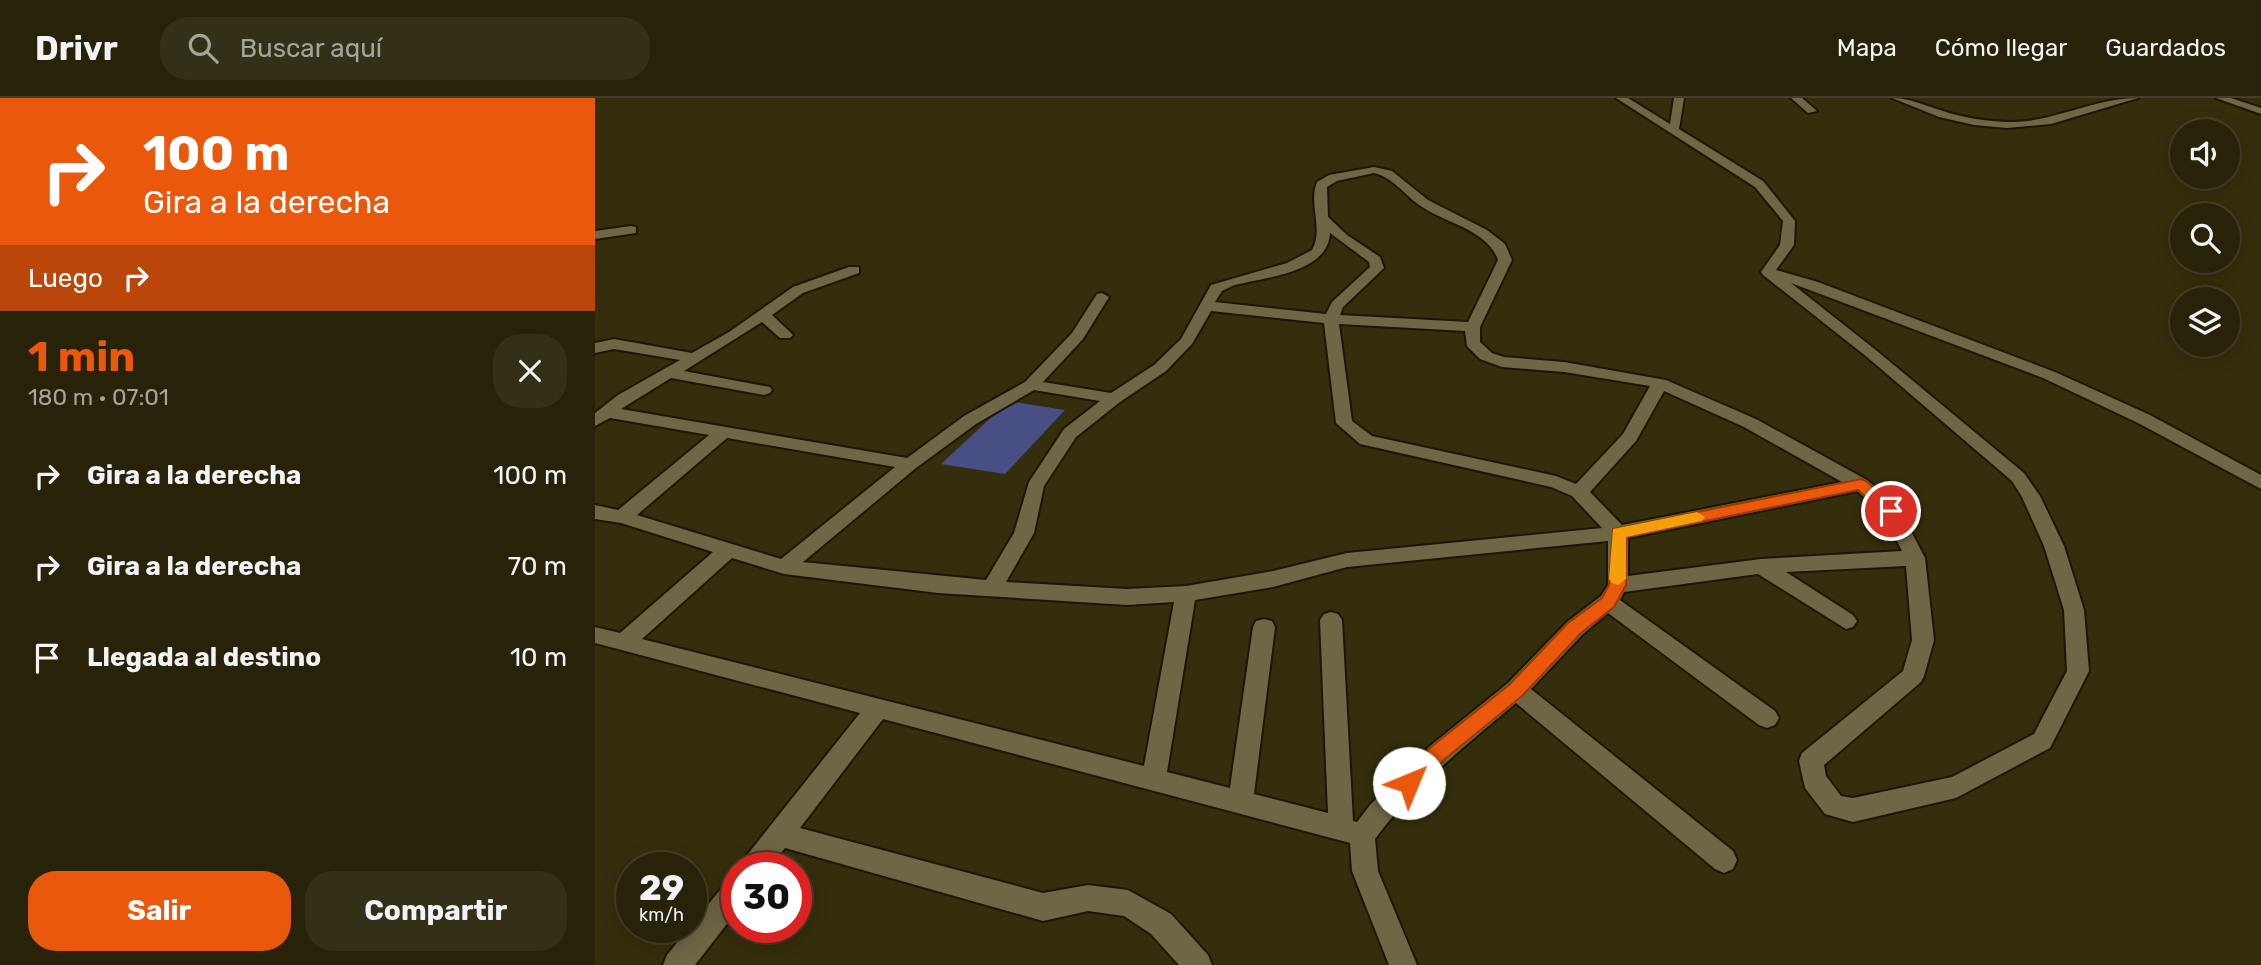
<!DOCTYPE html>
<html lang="es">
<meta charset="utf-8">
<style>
body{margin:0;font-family:Rubik,sans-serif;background:#342f17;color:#f1f3f6;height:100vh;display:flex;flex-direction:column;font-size:26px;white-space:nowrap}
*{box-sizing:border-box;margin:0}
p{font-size:23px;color:#a5a49c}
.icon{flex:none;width:38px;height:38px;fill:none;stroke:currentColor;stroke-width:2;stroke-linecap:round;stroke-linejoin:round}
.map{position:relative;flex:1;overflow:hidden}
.side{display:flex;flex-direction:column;background:#282209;width:595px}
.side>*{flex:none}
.guide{background:#ea580c;color:#fff;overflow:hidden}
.tools{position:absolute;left:1575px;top:21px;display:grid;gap:14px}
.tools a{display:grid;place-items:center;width:70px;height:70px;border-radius:50%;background:#282209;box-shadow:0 4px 18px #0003,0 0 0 2px #443f2a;font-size:35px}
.speed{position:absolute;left:21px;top:754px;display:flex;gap:14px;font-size:35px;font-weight:700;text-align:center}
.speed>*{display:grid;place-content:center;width:91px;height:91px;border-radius:50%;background:#282209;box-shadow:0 4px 18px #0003,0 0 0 2px #443f2a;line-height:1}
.speed small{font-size:18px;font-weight:400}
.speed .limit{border:10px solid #d22;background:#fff;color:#111}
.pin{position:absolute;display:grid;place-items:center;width:60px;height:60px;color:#fff;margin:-30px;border:4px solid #fff;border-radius:50%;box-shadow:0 2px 7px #0007}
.me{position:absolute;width:77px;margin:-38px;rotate:45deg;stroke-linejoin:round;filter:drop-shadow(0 0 5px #0008)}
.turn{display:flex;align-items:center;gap:24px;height:147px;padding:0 28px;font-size:32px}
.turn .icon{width:91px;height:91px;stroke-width:2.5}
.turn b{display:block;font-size:49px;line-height:60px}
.then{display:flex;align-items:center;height:66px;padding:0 28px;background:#0003;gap:14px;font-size:26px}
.round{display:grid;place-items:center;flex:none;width:74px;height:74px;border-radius:28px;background:#342f17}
.summary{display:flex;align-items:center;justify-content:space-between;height:119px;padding:0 28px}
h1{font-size:42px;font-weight:700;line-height:52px;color:#ea580c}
.primary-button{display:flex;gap:14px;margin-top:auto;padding:14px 28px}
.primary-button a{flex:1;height:80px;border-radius:28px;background:#ea580c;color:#fff;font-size:28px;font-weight:700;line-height:80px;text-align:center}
.primary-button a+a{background:#342f17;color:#f1f3f6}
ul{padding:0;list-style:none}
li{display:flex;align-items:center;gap:21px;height:91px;padding:0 28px}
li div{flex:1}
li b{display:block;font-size:26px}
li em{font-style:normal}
header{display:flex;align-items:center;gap:42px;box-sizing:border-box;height:98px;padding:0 35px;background:#282209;border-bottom:2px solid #443f2a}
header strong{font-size:33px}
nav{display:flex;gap:38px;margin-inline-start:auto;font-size:24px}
.search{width:490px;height:63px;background:#342f17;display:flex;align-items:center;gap:18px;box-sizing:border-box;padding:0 24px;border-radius:28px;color:#a5a49c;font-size:26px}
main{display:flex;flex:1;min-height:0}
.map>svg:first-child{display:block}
</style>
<header>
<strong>Drivr</strong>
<div class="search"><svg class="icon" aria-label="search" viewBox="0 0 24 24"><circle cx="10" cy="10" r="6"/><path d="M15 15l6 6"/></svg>Buscar aquí</div>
<nav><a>Mapa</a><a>Cómo llegar</a><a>Guardados</a></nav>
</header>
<main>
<section class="side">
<div class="guide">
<div class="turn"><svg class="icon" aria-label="right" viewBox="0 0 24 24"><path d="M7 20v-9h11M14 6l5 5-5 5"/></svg><div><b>100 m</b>Gira a la derecha</div></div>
<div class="then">Luego<svg class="icon" aria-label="right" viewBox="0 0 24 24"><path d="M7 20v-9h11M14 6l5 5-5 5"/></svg></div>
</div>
<div class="summary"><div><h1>1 min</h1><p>180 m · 07:01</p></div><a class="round"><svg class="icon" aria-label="close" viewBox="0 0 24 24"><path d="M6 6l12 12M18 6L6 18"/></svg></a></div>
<ul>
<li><svg class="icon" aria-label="right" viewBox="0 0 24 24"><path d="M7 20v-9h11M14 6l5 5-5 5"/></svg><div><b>Gira a la derecha</b></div><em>100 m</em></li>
<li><svg class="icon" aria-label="right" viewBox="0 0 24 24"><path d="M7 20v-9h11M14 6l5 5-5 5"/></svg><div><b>Gira a la derecha</b></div><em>70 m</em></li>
<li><svg class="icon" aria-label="arrive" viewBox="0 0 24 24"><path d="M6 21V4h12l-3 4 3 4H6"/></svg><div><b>Llegada al destino</b></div><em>10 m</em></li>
</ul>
<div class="primary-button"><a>Salir</a><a>Compartir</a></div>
</section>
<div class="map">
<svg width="1666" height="867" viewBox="0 0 1666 867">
<rect width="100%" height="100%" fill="#352e0c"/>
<path fill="#484f85" d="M414,303L470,312L410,376L346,366Z"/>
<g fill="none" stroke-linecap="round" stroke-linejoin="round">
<defs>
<g id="minor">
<path d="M1021,0H1033L1075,26L1079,0H1089L1084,31L1168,83L1200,123L1199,147L1181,172L1223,184L1460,274L1555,317L1666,377V391L1543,325L1448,280L1196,185L1282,253L1429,375L1445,398L1469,448L1489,512L1494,573L1455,650L1361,700L1258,724L1230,716L1210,690L1204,663L1207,655L1308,573L1317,542L1311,468L1191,474L1258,517L1262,523L1258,529L1251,531L1163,476L1029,494L1025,502L1180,613L1184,620L1180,627L1172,630L1164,627L1013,515L988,536L936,591L1138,753L1142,762L1138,771L1129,775L1120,771L921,605C871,647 819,688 780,741L783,773L822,867H794L757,773L755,745L288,621L205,730L448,795L493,787L533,792L576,816L613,857L617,867H584L556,836L529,818L493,813L448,823L190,750L174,770H145L149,761L265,615L0,545V529L25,535L118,454L26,425L0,421V407L23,412L114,337L15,320L0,328V315L23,297L85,262L19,251L0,255V245L19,241L97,255L134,234L198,189L254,169H264V175L208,195L177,217L195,234L198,237L195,240H185L167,224L89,273L175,289L177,292L175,295L169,297L76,280L26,311L312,360L369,318L430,284L477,235L502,196L507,195L514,199L488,241L448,284L516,295L559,267L586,241L616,187L692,165L717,152C729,131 713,106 722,84L734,77L779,69L797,73L833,102L892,132L910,146L917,162L885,229V244L897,255L909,259L969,264L1071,282L1161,321L1272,382L1303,408L1330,460L1339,542L1329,578L1326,584L1229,667L1231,678L1246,698L1258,700L1357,679L1439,636L1472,573L1469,512L1449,448L1427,399L1417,383L1272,259L1168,177L1166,174L1185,147L1188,123L1160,89ZM779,75C797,79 809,96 824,107C849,125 892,131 903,162L873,224L745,217L748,209L789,170L785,159L752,137L733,119L732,89L742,83ZM735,135L774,164L775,169L737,204L731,216L620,204L627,193L637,188C668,179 733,176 735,135ZM616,213L729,225L741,325L765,346L956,389L977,398L1007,430L752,455L678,473L591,488L532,491L411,484L439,435L449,388L481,339L525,304L571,273L597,246ZM744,226L870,233L872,248L885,261L907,269L969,274L1055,288L1028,336L981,386L961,378L777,338L757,323ZM439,292L505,303L469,331L434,384L419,435L391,482L208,464L321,370L381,326ZM1069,293L1149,329L1247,384L1027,427L995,394L1041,343ZM132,340L300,369L186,461L42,417ZM1262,393L1289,417L1307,453L1166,461L1033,478V440ZM1013,443V487L1006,498L972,524L913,585L835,648L775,707L762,724L758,723L747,522L743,516L736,514L729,516L725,522L733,715L659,696L680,529L677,523L669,521L661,523L658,529L635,690L572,674L600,502L678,489L752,469ZM137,460L189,476L343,495L532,507L579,504L549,668L47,541Z"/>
<path d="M1196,0H1207L1222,13L1213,15Z"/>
<path d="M1621,0H1636L1666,10V16Z"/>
<path d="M36,128L41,129V135L0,141V133Z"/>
<path d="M142,778V813L100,867H68L72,857L133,782Z"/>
</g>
<path id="tertiary" d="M1297,0C1315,0 1331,8 1348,13C1369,20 1390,23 1412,24C1458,25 1498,0 1543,0L1456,26L1412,30L1379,27L1344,19Z"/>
</defs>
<use href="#minor" stroke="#1c1600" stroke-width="4"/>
<use href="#tertiary" stroke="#1c1600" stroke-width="4"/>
<use href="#minor" fill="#6e6644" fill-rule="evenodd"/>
<use href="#tertiary" fill="#6e6644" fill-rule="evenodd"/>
</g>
<path fill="#ea580c" stroke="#983908" stroke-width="2" d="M1266,381L1271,383L1301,409L1303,413L1301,417H1290L1263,392L1031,439V487L1019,509L986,535L927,598L850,661L821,692L814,694L806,692L803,685L806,679L836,649L914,587L973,525L1007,500L1014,487L1018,431Z"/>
<path fill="#f59e0b" d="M1102,414L1110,419L1107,423L1031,439V481L1023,487L1017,485L1014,481L1018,431Z"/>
</svg>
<div class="tools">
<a><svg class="icon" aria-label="sound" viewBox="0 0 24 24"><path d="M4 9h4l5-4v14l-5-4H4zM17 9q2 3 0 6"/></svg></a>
<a><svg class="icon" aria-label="search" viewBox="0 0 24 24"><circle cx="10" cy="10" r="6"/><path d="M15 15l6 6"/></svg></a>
<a><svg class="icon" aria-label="layers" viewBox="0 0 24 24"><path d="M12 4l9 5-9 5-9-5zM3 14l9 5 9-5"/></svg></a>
</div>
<div class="speed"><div>29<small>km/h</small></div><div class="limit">30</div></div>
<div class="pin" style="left:1296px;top:413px;background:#d93025"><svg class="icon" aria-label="arrive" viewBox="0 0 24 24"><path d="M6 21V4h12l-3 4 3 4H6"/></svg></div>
<svg class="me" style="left:814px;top:685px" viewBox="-20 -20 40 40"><circle r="19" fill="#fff"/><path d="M0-13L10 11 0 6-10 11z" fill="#ea580c"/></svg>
</div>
</main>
